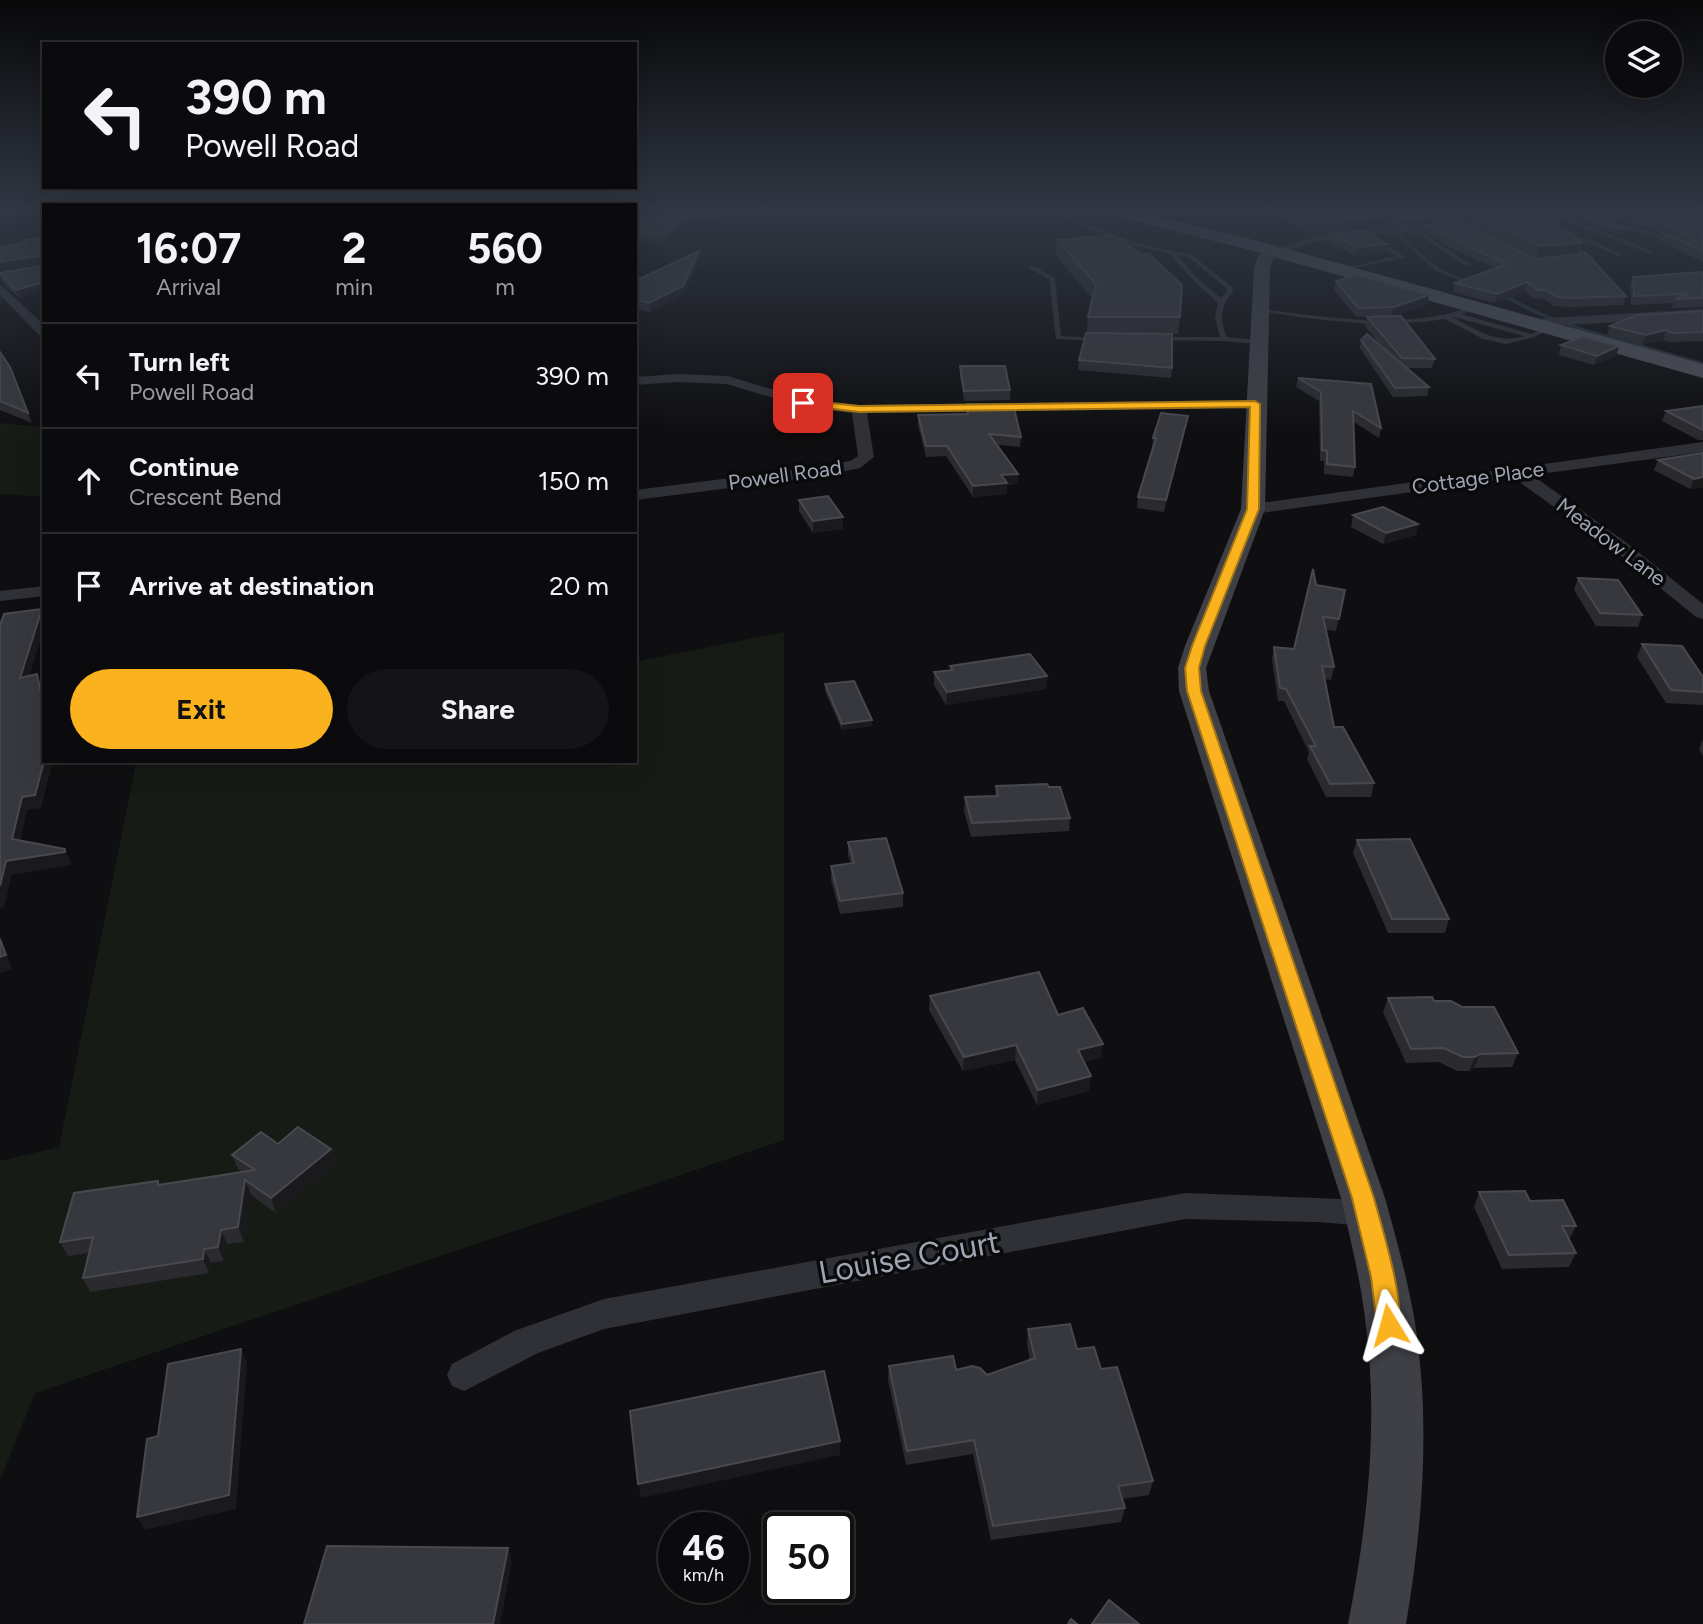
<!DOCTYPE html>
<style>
body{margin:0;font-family:Figtree,sans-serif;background:#141416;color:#f1f3f6;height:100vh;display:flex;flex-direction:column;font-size:26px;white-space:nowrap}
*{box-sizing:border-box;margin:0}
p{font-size:23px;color:#9a9b9d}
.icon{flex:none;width:38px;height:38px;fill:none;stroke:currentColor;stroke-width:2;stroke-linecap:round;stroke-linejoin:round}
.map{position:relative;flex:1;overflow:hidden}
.panel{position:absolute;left:42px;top:203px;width:595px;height:560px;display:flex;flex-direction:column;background:#0b0b0d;border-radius:0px;box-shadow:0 7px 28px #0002,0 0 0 2px #2b2b2e}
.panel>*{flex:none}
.banner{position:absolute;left:42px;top:42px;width:595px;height:147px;border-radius:0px;box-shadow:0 7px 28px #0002,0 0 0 2px #2b2b2e;background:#0b0b0d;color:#f1f3f6;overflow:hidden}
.controls{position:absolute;left:1605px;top:21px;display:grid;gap:14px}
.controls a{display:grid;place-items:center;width:77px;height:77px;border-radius:50%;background:#0b0b0d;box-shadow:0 7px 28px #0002,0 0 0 2px #2b2b2e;font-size:35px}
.speed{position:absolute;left:658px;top:1512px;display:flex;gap:14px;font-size:35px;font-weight:700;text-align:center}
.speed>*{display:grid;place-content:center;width:91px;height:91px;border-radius:50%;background:#0b0b0d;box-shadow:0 7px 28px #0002,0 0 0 2px #2b2b2e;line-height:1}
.speed small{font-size:18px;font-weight:400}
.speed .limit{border:4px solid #111;border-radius:10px;background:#fff;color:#111}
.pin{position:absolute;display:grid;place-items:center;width:60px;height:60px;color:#fff;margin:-30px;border-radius:14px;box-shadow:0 4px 10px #0006}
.me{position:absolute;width:77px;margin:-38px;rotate:352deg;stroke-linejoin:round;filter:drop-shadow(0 0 5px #0008)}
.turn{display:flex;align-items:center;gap:24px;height:147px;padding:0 28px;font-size:32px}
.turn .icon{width:91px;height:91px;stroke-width:2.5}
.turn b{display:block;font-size:49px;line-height:60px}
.eta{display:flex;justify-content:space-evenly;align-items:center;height:119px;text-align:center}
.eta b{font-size:42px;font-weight:700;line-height:49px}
.action{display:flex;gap:14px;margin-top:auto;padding:14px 28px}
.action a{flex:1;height:80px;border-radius:42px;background:#fab31e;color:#111;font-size:28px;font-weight:700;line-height:80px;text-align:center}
.action a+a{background:#141416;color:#f1f3f6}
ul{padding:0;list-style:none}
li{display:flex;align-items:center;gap:21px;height:105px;padding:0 28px;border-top:2px solid #2b2b2e}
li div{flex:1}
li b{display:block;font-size:26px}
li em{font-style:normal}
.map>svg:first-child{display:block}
</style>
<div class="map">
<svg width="1703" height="1624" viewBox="0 0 1703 1624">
<rect width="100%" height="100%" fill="#0f0f11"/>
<path fill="#1b1b1e" d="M1352,208H1703V211L1394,237L1386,220Z"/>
<g fill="#161b16">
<path d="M0,423L44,427V497L0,494Z"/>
<path d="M784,632V1140L35,1393L0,1480V1161L59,1147L136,763L635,761V662Z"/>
</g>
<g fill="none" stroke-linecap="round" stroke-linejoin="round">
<g fill="#252e35" fill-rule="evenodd">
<path d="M1374,220H1376L1400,235L1440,269L1476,284L1472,285L1436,271L1398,237L1374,222Z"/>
<path d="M1498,293H1502L1542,313L1583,328L1703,362V366L1579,330L1538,315L1498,295Z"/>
</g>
<g fill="#303136" fill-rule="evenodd">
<path d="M873,208L890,211L961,208L890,215L878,213Z"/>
<path d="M1038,208H1046L1136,243L1192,255L1232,287L1233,292C1220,306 1219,320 1227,337L1258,340L1261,342L1258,344L1225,341L1153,340V338L1155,337H1220L1215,318L1218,303L1193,280L1169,253L1132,245ZM1177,255L1188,257L1226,288L1227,292L1221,298L1197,278Z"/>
<path d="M1158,208H1167L1135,217L1132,215Z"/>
<path d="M1360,208H1367L1422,232L1471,265L1466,266L1418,234Z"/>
<path d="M1527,208H1535L1554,216L1549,217Z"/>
<path d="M1557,215H1561L1654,252L1649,253L1557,217Z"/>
<path d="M1612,222C1634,229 1657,230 1677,242L1672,243L1642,232L1627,231L1610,225Z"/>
<path d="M1565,234L1588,239L1623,255L1618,256L1584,241L1563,237Z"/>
<path d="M1373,239L1406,257L1340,271V269L1397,256L1371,242Z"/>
<path d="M1563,240H1567L1594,258L1589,259L1563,242Z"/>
<path d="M1029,266H1033L1055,278L1061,336L1098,338L1101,340L1100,341L1056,339L1049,279L1029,268Z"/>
<path d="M1476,306L1479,308L1478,309L1461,314L1531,334L1550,326L1553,328L1534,337L1506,344L1483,339L1445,319L1423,322L1369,324L1314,319L1257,311L1260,309C1314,315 1369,325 1423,318C1441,316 1458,311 1476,306ZM1452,317H1454L1524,336C1496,345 1476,329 1452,317Z"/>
</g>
<g fill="#303136" fill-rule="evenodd">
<path d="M753,208H789L784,211L635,225V219Z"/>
<path d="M1410,208H1423L1454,222L1622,208H1662L1657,211L1357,236L1321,241L1274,254L1268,251L1320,235L1439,223Z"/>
<path d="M0,284L44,325V336L39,335L0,295Z"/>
<path d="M1703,309V317L1533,327L1527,323L1533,319Z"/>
<path d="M678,374L728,376L804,399L859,405L1255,400L1262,404L1255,408L867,413L874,457L860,468L818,477L635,500V490L818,467L850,461L858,456L852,413L803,407L727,384L678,382L635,385V377Z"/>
<path d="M1703,442V452L1532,475L1627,543L1703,604V619L1696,617L1615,551L1514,478L1253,514L1245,509L1253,504Z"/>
<path d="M44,586V596L0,601V591Z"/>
<path d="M1185,1193L1367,1200L1378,1204L1383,1213L1378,1222L1367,1226L1317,1222L1185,1219L604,1329L538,1353L464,1391L452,1386L447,1375L452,1364L514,1331L604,1299Z"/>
</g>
<path fill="#3e4046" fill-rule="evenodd" d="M1274,246L1282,251L1272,261L1270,268L1265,509L1206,668L1209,691L1385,1198C1396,1238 1407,1277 1414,1317C1431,1419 1423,1523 1406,1624H1348C1368,1523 1379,1420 1365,1318C1360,1277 1350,1238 1341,1198L1179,691L1178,668L1185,646L1241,509L1254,268L1258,256Z"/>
<path fill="#4c4e55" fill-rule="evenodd" d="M1097,208H1124L1258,241L1703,364V378L1246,249L1099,212Z"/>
</g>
<g fill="#2b2b2f">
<path d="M1283,208L1380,209V208H1404L1425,218L1424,222L1409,223L1394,217L1392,225L1313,234L1281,218Z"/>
<path d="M1703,208V262L1659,241L1662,233L1673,238L1646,227L1609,218L1611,210Z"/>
<path d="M692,214V222L665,242L635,240V228Z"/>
<path d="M1582,216L1627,228L1626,232L1614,233L1581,220Z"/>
<path d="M1540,217L1558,224L1557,228L1581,243L1577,254L1626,296L1623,305L1570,307L1554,306L1543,298L1535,299L1524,291L1495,303L1453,292L1455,283L1495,268L1448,247L1428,233L1430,225L1475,230L1478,218L1539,220Z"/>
<path d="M1331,234L1385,253L1355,256L1329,242Z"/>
<path d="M44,237V292L19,298L2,282L0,273L42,266V265L0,271V247L25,243L24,240Z"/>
<path d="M1057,240L1180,317L1178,334H1172V368L1171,378L1078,370L1079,360L1087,333L1088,317L1092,298L1055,255Z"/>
<path d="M699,251L700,260L683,295L650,312L635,309V281Z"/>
<path d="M1703,272V307L1672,308L1673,303L1631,305L1630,285L1633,277Z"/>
<path d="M1336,281L1429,295L1427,304L1392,316L1435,359L1432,368H1407L1429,387L1427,396L1393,397L1360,348L1361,340L1382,347L1365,326L1367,317L1389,316L1356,317L1334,290Z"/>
<path d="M1703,311V341L1668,342L1663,340L1642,345L1607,335L1610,326Z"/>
<path d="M1561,345L1619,346L1616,356L1594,365L1559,355Z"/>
<path d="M0,352L28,413L32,423L0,410Z"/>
<path d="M960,366L1010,390V400L964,401L960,376Z"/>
<path d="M1298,378L1381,428L1379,438L1354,422L1355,467L1353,477L1324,474V461H1320L1319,401L1296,387Z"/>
<path d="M967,404L1021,437L1020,447L998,445L1018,474V484L1007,485L1006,494L973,497L946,456L926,457L918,425V415L966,414Z"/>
<path d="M1703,406V440H1698L1662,421L1666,411Z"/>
<path d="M1188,416L1186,426L1164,512L1137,508L1138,497L1153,449H1152L1153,438Z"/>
<path d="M1703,453V487L1690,489L1654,470L1658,460Z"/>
<path d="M799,500L843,529L813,533L799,511Z"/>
<path d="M1353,515L1418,524L1416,535L1383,544L1351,527Z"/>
<path d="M1578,578L1642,615L1638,627L1596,626L1574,590Z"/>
<path d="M1316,585L1345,590L1336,631L1326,630L1334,667L1331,680L1325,679L1334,727L1374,783L1371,797H1326L1307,759L1309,752L1284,701H1278L1272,659L1274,647L1294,649Z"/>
<path d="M1642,644L1703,677V705L1666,703L1637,657Z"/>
<path d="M950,666L1047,676L1046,689L946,705L934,685V672L950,670Z"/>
<path d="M825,684L872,720V726L842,730L825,691Z"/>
<path d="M1703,739V756L1699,749Z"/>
<path d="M996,786L1049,787L1070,818L1069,831L971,837L964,811L965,797L995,796Z"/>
<path d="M1357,840L1449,919L1445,933H1388L1353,853Z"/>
<path d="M848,842L903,893V907L840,914L831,880V866L851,864L848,856Z"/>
<path d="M930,996L1058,1015L1101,1058L1084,1062L1089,1091L1037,1105L1015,1060L963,1071L929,1010Z"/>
<path d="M1388,998L1434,1001L1518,1053L1512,1067L1474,1068L1469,1071H1457L1439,1062L1406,1063L1383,1012Z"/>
<path d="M278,1144L331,1149L336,1164L276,1213L251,1195L244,1242L227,1244L224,1261L211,1263L209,1273L90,1292L83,1278L89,1253L68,1256L60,1242L160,1184L242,1172L238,1169L232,1155Z"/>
<path d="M1479,1192L1530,1201L1576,1226L1569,1240L1576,1253L1569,1267L1502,1269L1474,1207Z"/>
<path d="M1028,1329L1077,1349L1101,1369L1153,1481L1149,1495L1122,1499L1125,1508L1121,1522L991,1540L973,1454L906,1465L888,1380L889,1366L956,1370L987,1375L1030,1360L1027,1344Z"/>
</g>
<g fill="#1a1a1d">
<path d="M668,208H712L710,209L668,213Z"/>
<path d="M1553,208H1592L1553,211Z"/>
<path d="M692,214V222L665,242L664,234Z"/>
<path d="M1394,215L1392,225L1313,234L1315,224Z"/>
<path d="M1425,218L1424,222L1409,223L1410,219Z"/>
<path d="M1627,228L1626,232L1614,233L1615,229Z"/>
<path d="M1581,243L1577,255L1536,258L1540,246Z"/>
<path d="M1387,244L1385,253L1355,256L1357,247Z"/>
<path d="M699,251L700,260L683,295L650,312L649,303Z"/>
<path d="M43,255L44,264L0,271V262Z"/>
<path d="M44,282V292L19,298L16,290Z"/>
<path d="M1527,282L1524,291L1495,303L1497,294Z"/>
<path d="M0,294L4,303L0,304Z"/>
<path d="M1429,295L1427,304L1392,316L1394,307Z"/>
<path d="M1666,330L1663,340L1642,345L1646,335Z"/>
<path d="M1619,346L1616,356L1594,365L1597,356Z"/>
<path d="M1188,416L1186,426L1164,512L1166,500Z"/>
<path d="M1018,474V484L1007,485L1006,494L973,497V486L1001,475Z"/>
<path d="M1703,477V487L1690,489L1694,479Z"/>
<path d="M843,517V529L813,533V521Z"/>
<path d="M1418,524L1416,535L1383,544L1386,533Z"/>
<path d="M42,609L44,615V629L25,691L20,678Z"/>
<path d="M37,674L44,694V708Z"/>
<path d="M1047,676L1046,689L946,705L947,692Z"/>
<path d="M872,720V726L842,730V724Z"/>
<path d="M44,761H53L41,808L27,810L18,853L12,839L22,797Z"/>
<path d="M65,849L71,862V865L12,875L4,908L0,909V886L6,861Z"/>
<path d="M0,935L12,969L0,973Z"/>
<path d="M1103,1044L1101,1058L1076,1064L1078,1050Z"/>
<path d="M1016,1045L1015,1060L963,1071L964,1057Z"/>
<path d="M1480,1054L1474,1068L1469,1071L1475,1057Z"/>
<path d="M1091,1076L1089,1091L1037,1105L1038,1090Z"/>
<path d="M331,1149L336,1164L276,1213L271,1198Z"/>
<path d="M245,1180L251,1195L244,1242L238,1227Z"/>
<path d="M221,1230L227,1244L224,1261L218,1247Z"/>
<path d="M204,1249L211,1263L209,1273L203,1259Z"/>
<path d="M241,1349L247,1363L236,1509L145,1530L137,1517Z"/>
<path d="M840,1441V1455L641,1498L638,1484Z"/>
<path d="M508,1548L512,1562L500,1624H493Z"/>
</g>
<g fill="#37383d" stroke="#48494f" stroke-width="2">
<path d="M1283,208H1378L1394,215L1315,224Z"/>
<path d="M1383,208H1404L1425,218L1410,219Z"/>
<path d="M1636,208H1703V252L1662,233L1688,243L1696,241L1695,238L1648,219L1611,210Z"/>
<path d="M692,214L664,234L635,232V228L649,218Z"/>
<path d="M1525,214L1574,235L1581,243L1540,246L1478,218Z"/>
<path d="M1592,215L1627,228L1615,229L1582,216Z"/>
<path d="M1551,216L1558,224L1540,217Z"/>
<path d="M1460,224L1536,259L1586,253L1626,296L1572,298L1557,297L1546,290H1538L1527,282L1497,294L1455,283L1507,264L1450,238L1430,225Z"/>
<path d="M1360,230L1387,244L1357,247L1331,234Z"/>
<path d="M1114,235L1141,254H1149L1182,285L1180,317H1088L1096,284L1057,240Z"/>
<path d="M44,237V282L16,290L0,273L42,266L43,255L0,262V247L27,242L24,240Z"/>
<path d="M699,251L683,286L649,303L635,300V281Z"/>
<path d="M1703,272V298L1675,299L1687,294L1634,296L1633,277Z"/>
<path d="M1357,275L1429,295L1394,307L1358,308L1336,281Z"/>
<path d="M1703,311V332L1671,333L1666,330L1646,335L1610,326L1637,315Z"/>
<path d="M1401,316L1435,359L1402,358L1367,317Z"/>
<path d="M1086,333L1172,334V368L1079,360Z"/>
<path d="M1367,334L1429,387L1395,388L1361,340Z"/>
<path d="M1583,337L1619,346L1597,356L1561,345Z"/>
<path d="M0,352L10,367L28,413L0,401Z"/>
<path d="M960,366H1005L1010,390L964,391Z"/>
<path d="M1298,378L1371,384L1381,428L1353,411L1355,467L1327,464V451L1322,450L1321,392Z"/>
<path d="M967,404H1013L1021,437L989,434L1018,474L1001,475L1007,483L973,486L947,446H926L918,415L968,414Z"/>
<path d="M1703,406V430L1666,411Z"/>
<path d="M1161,413L1188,416L1166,500L1138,497L1156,438H1153Z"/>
<path d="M1703,453V477L1694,479L1658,460Z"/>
<path d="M828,496L843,517L813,521L799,500Z"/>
<path d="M1383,507L1418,524L1386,533L1353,515Z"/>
<path d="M1313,569L1316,585L1345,590L1339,619L1323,617L1334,667L1322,666L1334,727H1343L1374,783L1330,784L1310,746H1316L1286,689L1280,688L1274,647L1294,649Z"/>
<path d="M1578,578L1618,580L1642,615L1600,613Z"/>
<path d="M42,609L20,678L37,674L44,708V761L35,795L22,797L12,839L65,849V852L6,861L0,886V625L4,614Z"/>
<path d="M1642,644L1682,646L1703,677V692L1671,690Z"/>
<path d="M1030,654L1047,676L947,692L934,672L953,670L950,666Z"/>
<path d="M854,681L872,720L842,724L825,684Z"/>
<path d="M1047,784L1049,787H1060L1070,818L972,823L965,797L998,796L996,786Z"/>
<path d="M886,838L903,893L840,901L831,866L854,863L848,842Z"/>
<path d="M1410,839L1449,919H1392L1357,840Z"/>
<path d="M0,939L6,955L0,957Z"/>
<path d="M1039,972L1058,1015L1083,1008L1103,1044L1078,1050L1091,1076L1038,1090L1016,1045L964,1057L930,996Z"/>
<path d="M1432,997L1434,1001H1451L1462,1007H1494L1518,1053L1480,1054L1475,1057H1463L1444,1048L1411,1049L1388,998Z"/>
<path d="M298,1127L331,1149L271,1198L245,1180L238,1227L221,1230L218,1247L204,1249L203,1259L83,1278L93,1237L60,1242L74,1193L158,1181V1185L255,1170L232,1155L261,1132L278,1144Z"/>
<path d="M1525,1191L1530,1201L1563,1200L1576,1226H1562L1576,1253L1509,1255L1479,1192Z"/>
<path d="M1070,1324L1077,1349L1094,1347L1101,1369L1117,1367L1153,1481L1118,1486L1125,1508L993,1526L974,1440L907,1451L889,1366L953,1356L956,1370L972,1366L980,1368L987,1375L1035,1358L1028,1329Z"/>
<path d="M241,1349L229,1495L137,1517L147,1439L158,1436L168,1364Z"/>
<path d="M824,1371L840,1441L638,1484L630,1411Z"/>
<path d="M327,1546L508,1548L493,1624H304Z"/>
<path d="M1109,1600L1139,1624H1092Z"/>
<path d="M1071,1619L1077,1624H1068Z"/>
</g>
<linearGradient id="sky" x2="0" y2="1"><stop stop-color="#080809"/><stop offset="0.48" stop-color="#313743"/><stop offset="1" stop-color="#313743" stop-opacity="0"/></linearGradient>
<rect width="1703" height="435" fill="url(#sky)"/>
<path fill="#fab31e" stroke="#a27414" stroke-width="2" d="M803,400L859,406L1255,401L1260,404L1259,509L1205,646L1199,668L1201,691L1374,1198C1381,1224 1408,1310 1397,1332L1389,1335L1381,1332L1377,1325L1371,1277L1352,1198L1187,691L1185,668L1192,646L1247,509L1250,407L859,412L799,405L798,403Z"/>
<g text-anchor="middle" stroke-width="7" stroke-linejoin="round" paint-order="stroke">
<g font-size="21" fill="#9fa5b2" stroke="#0a0a0c">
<text transform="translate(785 475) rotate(-8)" y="7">Powell Road</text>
<text transform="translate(1478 478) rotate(-8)" y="7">Cottage Place</text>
<text transform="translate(1611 542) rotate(37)" y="7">Meadow Lane</text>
</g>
<g font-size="32" fill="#9fa5b2" stroke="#0a0a0c">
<text transform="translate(909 1257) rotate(-10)" y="11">Louise Court</text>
</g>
</g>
</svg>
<div class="controls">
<a><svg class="icon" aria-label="layers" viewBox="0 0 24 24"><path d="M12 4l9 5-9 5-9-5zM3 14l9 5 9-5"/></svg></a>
</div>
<div class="speed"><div>46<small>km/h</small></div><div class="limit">50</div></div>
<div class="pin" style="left:803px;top:403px;background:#d93025"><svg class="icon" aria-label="arrive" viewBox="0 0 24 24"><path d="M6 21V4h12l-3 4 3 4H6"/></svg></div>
<svg class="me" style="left:1389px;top:1325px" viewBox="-20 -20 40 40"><path d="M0-17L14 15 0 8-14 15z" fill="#fab31e" stroke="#fff" stroke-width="4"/></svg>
<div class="banner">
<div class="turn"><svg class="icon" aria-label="left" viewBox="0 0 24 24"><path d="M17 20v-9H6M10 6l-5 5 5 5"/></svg><div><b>390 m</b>Powell Road</div></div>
</div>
<section class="panel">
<div class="eta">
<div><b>16:07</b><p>Arrival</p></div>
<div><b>2</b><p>min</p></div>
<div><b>560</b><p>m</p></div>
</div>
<ul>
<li><svg class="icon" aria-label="left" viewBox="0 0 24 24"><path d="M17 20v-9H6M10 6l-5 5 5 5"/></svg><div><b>Turn left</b><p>Powell Road</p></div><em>390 m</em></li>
<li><svg class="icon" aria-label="ahead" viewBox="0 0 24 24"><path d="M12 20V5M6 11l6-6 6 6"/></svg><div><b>Continue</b><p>Crescent Bend</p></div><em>150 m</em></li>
<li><svg class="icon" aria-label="arrive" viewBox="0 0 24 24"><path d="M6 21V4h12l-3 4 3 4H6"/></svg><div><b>Arrive at destination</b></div><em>20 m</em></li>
</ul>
<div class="action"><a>Exit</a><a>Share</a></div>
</section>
</div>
